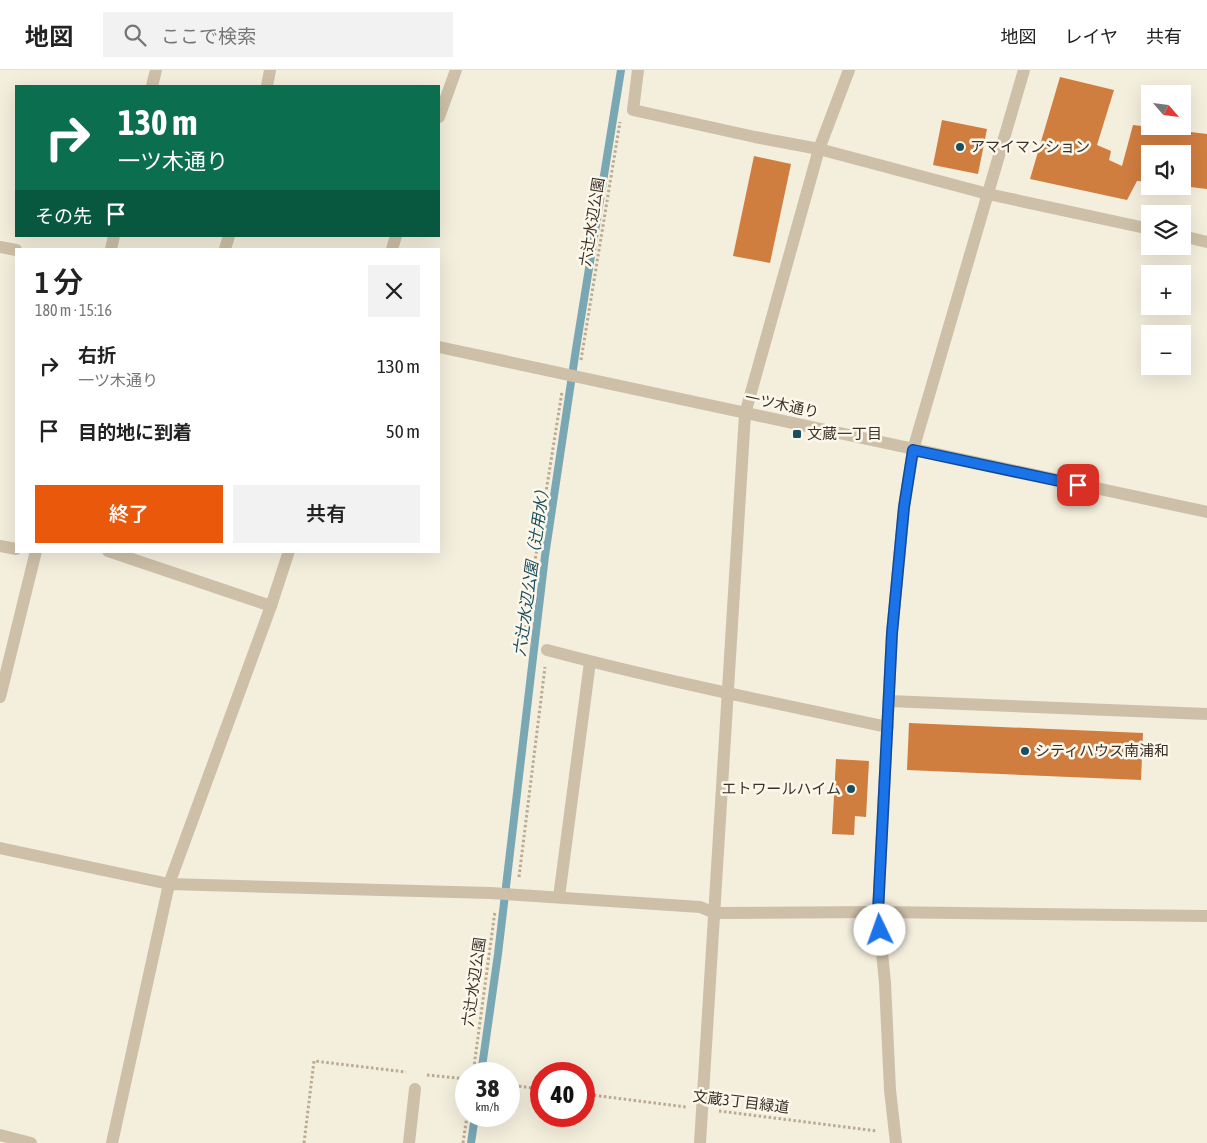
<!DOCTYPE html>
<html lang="ja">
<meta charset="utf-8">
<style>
body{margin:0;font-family:"Asap Condensed","Noto Sans JP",sans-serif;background:#f2f2f2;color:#222;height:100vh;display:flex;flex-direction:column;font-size:19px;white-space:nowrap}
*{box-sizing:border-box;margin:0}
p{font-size:16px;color:#767676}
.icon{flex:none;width:28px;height:28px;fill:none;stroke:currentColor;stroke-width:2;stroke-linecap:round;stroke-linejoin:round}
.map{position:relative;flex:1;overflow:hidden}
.sheet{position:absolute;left:15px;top:178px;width:425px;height:305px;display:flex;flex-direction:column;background:#fff;border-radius:0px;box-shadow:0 5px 20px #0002}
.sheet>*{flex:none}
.guide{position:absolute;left:15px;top:15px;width:425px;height:152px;border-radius:0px;box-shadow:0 5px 20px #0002;background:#0b6e4f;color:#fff;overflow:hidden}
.needle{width:32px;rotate:118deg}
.fabs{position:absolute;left:1141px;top:15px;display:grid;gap:10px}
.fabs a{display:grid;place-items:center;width:50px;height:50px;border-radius:0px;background:#fff;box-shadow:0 5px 20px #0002;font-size:25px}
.speed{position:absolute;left:455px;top:992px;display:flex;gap:10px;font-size:25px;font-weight:700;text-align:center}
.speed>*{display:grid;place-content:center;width:65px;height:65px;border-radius:50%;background:#fff;box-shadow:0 5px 20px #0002;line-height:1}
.speed small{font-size:12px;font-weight:400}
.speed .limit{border:8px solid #d22;background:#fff;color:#111}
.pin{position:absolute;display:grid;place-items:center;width:42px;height:42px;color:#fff;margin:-21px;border-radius:10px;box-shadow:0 2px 8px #0006}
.me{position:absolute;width:55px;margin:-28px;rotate:357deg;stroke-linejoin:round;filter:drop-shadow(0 0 4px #0008)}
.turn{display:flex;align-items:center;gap:18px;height:105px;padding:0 20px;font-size:22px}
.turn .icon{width:65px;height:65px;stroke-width:2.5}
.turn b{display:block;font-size:35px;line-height:42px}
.then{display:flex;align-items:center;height:48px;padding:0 20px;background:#0003;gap:10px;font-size:19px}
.round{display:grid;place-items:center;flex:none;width:52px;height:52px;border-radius:0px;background:#f2f2f2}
.headline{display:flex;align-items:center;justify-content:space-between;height:85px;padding:0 20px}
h1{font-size:30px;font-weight:600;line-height:38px}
.action{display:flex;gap:10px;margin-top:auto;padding:10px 20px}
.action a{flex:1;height:58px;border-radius:0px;background:#ea580c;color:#fff;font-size:20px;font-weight:600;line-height:58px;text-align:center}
.action a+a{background:#f2f2f2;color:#222}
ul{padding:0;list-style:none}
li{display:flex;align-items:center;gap:15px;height:65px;padding:0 20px}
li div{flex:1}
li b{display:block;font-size:19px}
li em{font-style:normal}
header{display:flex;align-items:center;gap:30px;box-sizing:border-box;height:70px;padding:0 25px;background:#fff;border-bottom:1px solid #e0e0e0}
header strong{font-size:24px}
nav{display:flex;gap:28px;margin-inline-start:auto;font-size:18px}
.search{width:350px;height:45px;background:#f2f2f2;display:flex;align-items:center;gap:12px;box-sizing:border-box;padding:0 18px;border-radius:0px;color:#767676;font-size:19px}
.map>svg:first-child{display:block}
</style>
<header>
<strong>地図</strong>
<div class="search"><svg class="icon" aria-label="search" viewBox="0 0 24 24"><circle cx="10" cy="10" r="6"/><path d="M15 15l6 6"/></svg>ここで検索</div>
<nav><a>地図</a><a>レイヤ</a><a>共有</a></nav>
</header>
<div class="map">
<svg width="1207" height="1073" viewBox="0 0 1207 1073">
<rect width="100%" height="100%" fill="#f4eedd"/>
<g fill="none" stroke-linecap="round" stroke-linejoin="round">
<g stroke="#79a7b4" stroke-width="8">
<path d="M481,1004L498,884L545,486L576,279L621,0"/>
<path d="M471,1073L475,1046"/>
</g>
</g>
<g fill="#d07d40">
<path d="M1060,7L1114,20L1097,75L1111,81L1109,90L1122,96L1133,55L1207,64V119L1182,116V84H1150V112L1137,111L1127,130L1030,109Z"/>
<path d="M942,50L987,59L978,104L933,95Z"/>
<path d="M754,86L791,94L770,193L733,186Z"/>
<path d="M909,653L1143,663L1141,710L907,700Z"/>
<path d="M836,689L869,691L866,747L855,746L854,765L832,764Z"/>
</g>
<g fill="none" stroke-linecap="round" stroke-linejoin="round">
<g stroke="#baaa92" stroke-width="3" stroke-dasharray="2.5 2.5" stroke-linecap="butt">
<path d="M581,290L620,52"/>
<path d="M532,575L522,572L562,322"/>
<path d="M519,807L545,597"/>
<path d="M473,1004L495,841"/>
<path d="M427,1005L466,1009"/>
<path d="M509,1015L541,1019"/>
<path d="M584,1024L686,1037"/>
<path d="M719,1041L877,1061"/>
<path d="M304,1073L314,991L406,1002"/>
<path d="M463,1073L467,1046"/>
</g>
<g stroke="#cec0a8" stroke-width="12">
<path d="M267,16L270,0"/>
<path d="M225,179L229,166"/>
</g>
<g stroke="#cec0a8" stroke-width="12">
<path d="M638,0L633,40L755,67L819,79L988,124L1150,159"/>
<path d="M152,16L156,0"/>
<path d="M439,47L456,0"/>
<path d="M1182,166L1207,172"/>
<path d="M111,179L114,166"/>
<path d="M392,179L396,166"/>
<path d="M0,476L16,479"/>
<path d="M108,481L271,536"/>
<path d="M547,580C660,610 774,633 888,657"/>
<path d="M0,627L36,481"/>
<path d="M889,631L1207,644"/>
<path d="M0,778L169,814L490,823L700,837L715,843L878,842L1207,846"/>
<path d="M559,827L590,592"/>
<path d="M0,1065L31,1073"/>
<path d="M112,1073L169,814L271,536L289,481"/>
<path d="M409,1073L415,1019"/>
<path d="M700,1073L745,344L819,79L849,0"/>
</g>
<g stroke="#cec0a8" stroke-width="12">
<path d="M0,177L16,180"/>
<path d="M439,277L1207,442"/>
<path d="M896,1073L890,1020L885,913L878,842L892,563L904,437L913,380L1024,0"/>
</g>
</g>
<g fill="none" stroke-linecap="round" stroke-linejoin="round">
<defs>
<path id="route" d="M880,860L878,842L892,563L904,437L913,380L1078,415"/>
</defs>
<use href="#route" stroke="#114b97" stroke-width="12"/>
<use href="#route" stroke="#1a73e8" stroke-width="9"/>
</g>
<g fill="#1a4e60" stroke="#fbf7ea" stroke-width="2">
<circle cx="960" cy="77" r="5"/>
<rect x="792" y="359" width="10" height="10" rx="2.5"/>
<circle cx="1025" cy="681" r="5"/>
<circle cx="851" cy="719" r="5"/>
</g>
<g text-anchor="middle" stroke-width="5" stroke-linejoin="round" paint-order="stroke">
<g font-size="15" fill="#3a3129" stroke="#fbf7ea" text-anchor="start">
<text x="970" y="82">アマイマンション</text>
<text x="807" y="369">文蔵一丁目</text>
<text x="1035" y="686">シティハウス南浦和</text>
<text x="841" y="724" text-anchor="end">エトワールハイム</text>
</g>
<g font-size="15" fill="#3a3129" stroke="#fbf7ea">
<text transform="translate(592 152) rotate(-81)" y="5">六辻水辺公園</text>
<text transform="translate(782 335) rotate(12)" y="5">一ツ木通り</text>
<text transform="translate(474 912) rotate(-82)" y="5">六辻水辺公園</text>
<text transform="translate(741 1032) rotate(7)" y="5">文蔵3丁目緑道</text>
</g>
<g font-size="16" font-style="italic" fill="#1a4e60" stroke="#fbf7ea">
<text transform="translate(531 499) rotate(-82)" y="6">六辻水辺公園（辻用水）</text>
</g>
</g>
</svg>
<div class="fabs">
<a><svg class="needle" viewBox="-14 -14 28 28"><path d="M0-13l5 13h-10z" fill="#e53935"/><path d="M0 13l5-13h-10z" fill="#767676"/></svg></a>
<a><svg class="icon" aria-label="sound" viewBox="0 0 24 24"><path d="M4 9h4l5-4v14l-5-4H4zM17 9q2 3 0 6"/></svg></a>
<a><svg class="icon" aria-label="layers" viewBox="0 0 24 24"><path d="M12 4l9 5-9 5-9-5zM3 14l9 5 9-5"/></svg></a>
<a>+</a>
<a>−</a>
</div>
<div class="speed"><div>38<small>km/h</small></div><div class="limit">40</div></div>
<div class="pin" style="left:1078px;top:415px;background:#d93025"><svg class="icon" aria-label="arrive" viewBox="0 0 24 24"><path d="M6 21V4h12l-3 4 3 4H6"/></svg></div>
<svg class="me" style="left:880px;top:860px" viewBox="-20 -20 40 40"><circle r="19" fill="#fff"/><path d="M0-13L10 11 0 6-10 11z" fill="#1a73e8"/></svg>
<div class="guide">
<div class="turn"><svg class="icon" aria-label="right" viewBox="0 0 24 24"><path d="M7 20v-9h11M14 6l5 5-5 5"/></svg><div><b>130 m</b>一ツ木通り</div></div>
<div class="then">その先<svg class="icon" aria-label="arrive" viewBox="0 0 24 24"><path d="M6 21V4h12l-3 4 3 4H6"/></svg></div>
</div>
<section class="sheet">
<div class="headline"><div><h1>1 分</h1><p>180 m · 15:16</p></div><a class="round"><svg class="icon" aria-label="close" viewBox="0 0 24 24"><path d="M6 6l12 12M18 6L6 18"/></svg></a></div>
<ul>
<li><svg class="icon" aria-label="right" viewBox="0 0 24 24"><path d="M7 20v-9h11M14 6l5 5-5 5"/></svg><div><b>右折</b><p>一ツ木通り</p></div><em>130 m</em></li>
<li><svg class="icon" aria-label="arrive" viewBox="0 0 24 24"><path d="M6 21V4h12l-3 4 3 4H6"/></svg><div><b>目的地に到着</b></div><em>50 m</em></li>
</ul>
<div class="action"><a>終了</a><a>共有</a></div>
</section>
</div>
